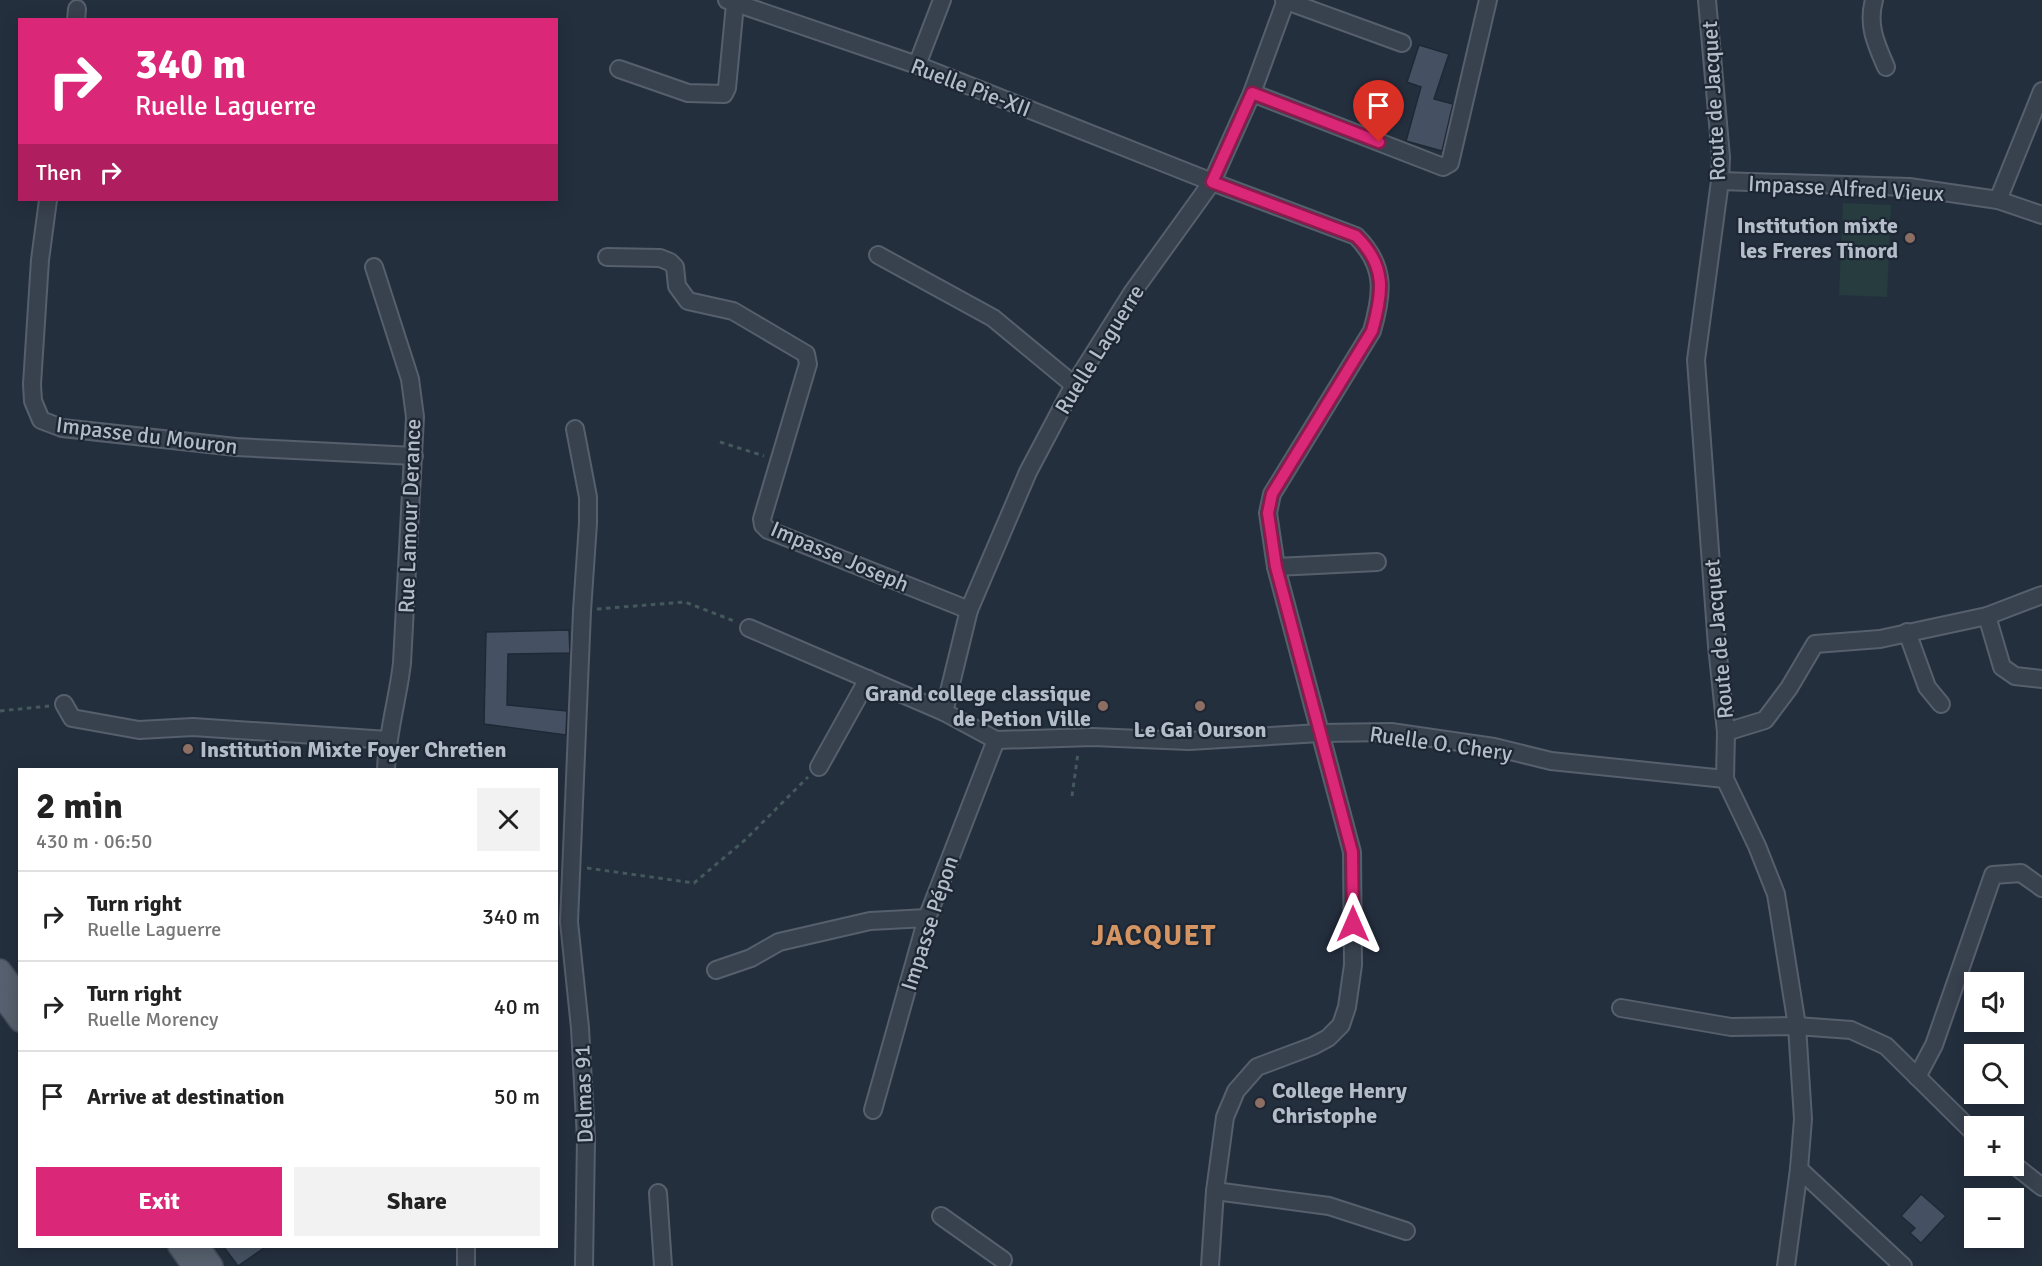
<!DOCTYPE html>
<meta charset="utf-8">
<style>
body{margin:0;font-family:Signika,sans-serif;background:#f2f2f2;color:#222;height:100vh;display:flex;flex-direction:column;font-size:22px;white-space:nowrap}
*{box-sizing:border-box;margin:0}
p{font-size:20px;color:#767676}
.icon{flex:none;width:33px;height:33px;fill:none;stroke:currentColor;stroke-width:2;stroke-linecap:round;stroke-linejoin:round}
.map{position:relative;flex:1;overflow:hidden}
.drawer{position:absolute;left:18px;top:768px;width:540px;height:480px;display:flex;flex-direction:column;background:#fff;border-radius:0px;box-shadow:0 3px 15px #0003}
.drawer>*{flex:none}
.top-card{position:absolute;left:18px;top:18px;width:540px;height:183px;border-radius:0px;box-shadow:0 3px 15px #0003;background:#db2777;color:#fff;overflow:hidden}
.tools{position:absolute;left:1964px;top:972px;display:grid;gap:12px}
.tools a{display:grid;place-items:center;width:60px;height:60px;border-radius:0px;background:#fff;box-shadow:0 3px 15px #0003;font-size:30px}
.pin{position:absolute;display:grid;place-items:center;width:51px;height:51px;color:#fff;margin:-62px -26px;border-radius:50% 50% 50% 0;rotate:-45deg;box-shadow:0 0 6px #0007}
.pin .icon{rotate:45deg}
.me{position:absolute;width:66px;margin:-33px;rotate:0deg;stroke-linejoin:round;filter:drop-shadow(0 0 4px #0008)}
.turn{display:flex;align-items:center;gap:21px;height:126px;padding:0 18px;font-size:27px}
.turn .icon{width:78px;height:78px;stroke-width:2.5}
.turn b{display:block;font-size:42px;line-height:51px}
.then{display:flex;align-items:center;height:57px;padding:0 18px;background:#0003;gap:12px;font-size:22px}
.round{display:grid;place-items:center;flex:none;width:63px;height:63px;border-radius:0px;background:#f2f2f2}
.overview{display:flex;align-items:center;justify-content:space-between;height:102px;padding:0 18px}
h1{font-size:36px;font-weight:700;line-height:45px}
.action{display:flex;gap:12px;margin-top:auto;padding:12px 18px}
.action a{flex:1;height:69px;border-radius:0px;background:#db2777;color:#fff;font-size:24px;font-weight:700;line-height:69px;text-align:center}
.action a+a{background:#f2f2f2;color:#222}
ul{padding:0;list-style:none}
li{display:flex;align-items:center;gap:18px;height:90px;padding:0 18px;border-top:2px solid #e0e0e0}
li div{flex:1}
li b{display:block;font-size:22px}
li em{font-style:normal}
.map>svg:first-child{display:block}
</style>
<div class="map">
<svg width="2042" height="1266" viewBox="0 0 2042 1266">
<rect width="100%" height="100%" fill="#242f3e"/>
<path fill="#263c3f" d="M1843,203L1891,205L1887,297L1839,295Z"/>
<g fill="#455162" stroke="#1f2835" stroke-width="1.5">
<path d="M1419,45L1449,54L1434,99L1453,104L1442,151L1406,141L1421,87L1407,82Z"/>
<path d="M569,630L570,653L508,654L507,705L567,711L566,735L484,724L486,632Z"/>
<path d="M1921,1194L1946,1216L1921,1243L1910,1233L1915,1228L1901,1216Z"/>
<path d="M223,1246H267L238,1266Z"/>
</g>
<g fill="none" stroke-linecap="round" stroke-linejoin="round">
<defs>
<g id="minor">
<path d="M727,0L917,65L1212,182L1356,236C1386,266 1383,293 1372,331L1272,494L1268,513L1276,567L1352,852L1353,965L1347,1007L1341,1025L1328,1038L1313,1046L1257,1067L1236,1091L1225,1117L1215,1191L1210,1266"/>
<path d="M1284,0L1402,43"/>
<path d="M1707,0L1721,157L1720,181L1696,360L1717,646L1726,732L1725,779L1757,846L1776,894L1797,1026L1803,1119L1799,1169L1786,1266"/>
<path d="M1874,0C1867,25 1876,44 1886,67"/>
<path d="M76,20L77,9"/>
<path d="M917,65L942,0"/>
<path d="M619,69L688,93L724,94L727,88L735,4"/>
<path d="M1252,93L1443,167L1450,163L1488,0"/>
<path d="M1720,181L1909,187L1998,200L2042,215"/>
<path d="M48,200L40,260L32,384L33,401L41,420L62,428L236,447L414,456"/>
<path d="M1998,200L2042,91"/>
<path d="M878,255L993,318L1074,385"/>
<path d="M607,257L660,258L670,262L675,267L677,286L688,301L733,311L806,354L808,364L762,519L763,525L768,530L969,610"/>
<path d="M374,267L410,379L415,417L402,663C398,699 387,733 386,770"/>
<path d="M575,429L588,497V523L582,611L569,922L580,1028L586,1139L584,1266"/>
<path d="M1276,567L1377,562"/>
<path d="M1987,616L2002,667L2015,676L2042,679"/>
<path d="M749,628L944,712L996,740L1093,737L1189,741L1320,733L1391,732L1494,747L1551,761L1725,779"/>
<path d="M1907,632L1927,687L1941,704"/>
<path d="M64,704L72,718L139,730L193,727L388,740"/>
<path d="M944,712L969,610L1028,472L1074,385L1132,293L1212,182L1252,93L1286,0"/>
<path d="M1726,732L1765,720L1789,688L1815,644L1880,639L1987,616L2042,595"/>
<path d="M819,767L868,679"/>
<path d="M716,970L751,958L779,942L870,921L927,918"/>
<path d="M1621,1008L1731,1027L1797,1026L1851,1030L1886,1046L1974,1133"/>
<path d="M1917,1077L1934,1045L1993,875L2021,873L2042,888"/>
<path d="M873,1110L927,918L996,740"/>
<path d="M2013,1164L2042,1187"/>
<path d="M1799,1169L1903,1266"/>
<path d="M1215,1191L1329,1206L1406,1231"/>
<path d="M658,1193L663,1266"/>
<path d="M941,1216L1003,1260"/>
<path d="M466,1266V1246"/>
</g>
<g id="major">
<path d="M0,970L20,997"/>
<path d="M0,994L20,1021"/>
<path d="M179,1246L193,1266"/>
<path d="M198,1246L212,1266"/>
</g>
</defs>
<use href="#minor" stroke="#565f6c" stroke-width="20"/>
<use href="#major" stroke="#414a57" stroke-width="24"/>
<g stroke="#44595c" stroke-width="3" stroke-dasharray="4.5 4.5" stroke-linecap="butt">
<path d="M720,442L764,456"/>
<path d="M597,609L685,602L734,621"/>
<path d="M0,711L49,706"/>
<path d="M1072,796L1078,753"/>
<path d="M587,868L694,883L745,840L808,777"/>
</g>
<use href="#minor" stroke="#38414e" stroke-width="16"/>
<use href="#major" stroke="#56606e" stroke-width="21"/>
</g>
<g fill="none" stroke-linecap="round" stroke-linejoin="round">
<defs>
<path id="route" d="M1353,924L1352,852L1276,567L1268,513L1272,494L1372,331C1383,293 1387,266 1356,236L1212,182L1252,93L1379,142"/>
</defs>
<use href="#route" stroke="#8e194d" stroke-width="15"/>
<use href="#route" stroke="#db2777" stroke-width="10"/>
</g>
<g fill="#8d6e63" stroke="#1d2633" stroke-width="2">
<circle cx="1910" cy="238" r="6"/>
<circle cx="1103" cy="706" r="6"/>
<circle cx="1200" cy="706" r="6"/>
<circle cx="188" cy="749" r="6"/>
<circle cx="1260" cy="1103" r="6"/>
</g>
<g text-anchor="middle" stroke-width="4.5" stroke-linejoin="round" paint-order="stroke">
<g font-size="22" fill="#b4bcc9" stroke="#1d2633">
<text transform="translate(971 87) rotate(21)" y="8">Ruelle Pie-XII</text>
<text transform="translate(1713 101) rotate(-93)" y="8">Route de Jacquet</text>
<text transform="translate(1846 188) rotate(3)" y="8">Impasse Alfred Vieux</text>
<text transform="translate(1099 349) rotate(-58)" y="8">Ruelle Laguerre</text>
<text transform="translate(147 435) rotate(7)" y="8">Impasse du Mouron</text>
<text transform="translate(409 516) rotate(-88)" y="8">Rue Lamour Derance</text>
<text transform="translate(840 556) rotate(23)" y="8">Impasse Joseph</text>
<text transform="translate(1718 639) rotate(-95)" y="8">Route de Jacquet</text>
<text transform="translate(1441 743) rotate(8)" y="8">Ruelle O. Chery</text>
<text transform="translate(929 923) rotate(-72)" y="8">Impasse Pépon</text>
<text transform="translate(583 1094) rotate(-92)" y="8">Delmas 91</text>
</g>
<g font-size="22" font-weight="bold" fill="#b4bcc9" stroke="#1d2633" text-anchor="end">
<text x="1898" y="233">Institution mixte<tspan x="1898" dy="25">les Freres Tinord</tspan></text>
<text x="1091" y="701">Grand college classique<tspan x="1091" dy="25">de Petion Ville</tspan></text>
<text x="1200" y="737" text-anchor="middle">Le Gai Ourson</text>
<text x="200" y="757" text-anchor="start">Institution Mixte Foyer Chretien</text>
<text x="1272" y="1098" text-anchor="start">College Henry<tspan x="1272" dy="25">Christophe</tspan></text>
</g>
<g font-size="28" font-weight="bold" letter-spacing="1.5" fill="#d59563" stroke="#1d2633">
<text x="1154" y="945">JACQUET</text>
</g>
</g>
</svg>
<div class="tools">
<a><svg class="icon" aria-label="sound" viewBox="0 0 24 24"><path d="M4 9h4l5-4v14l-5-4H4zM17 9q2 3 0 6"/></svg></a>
<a><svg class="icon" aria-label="search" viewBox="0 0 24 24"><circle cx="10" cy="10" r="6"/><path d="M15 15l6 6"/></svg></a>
<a>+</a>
<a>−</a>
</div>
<div class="pin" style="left:1379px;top:142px;background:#d93025"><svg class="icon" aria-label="arrive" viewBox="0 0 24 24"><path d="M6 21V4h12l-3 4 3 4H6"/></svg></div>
<svg class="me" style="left:1353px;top:924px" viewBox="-20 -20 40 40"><path d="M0-17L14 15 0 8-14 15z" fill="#db2777" stroke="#fff" stroke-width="4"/></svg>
<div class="top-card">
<div class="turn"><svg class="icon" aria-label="right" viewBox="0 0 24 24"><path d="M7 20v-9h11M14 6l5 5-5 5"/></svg><div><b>340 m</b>Ruelle Laguerre</div></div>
<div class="then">Then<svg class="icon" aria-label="right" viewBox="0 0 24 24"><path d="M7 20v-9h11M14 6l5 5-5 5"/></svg></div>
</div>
<section class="drawer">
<div class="overview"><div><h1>2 min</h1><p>430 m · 06:50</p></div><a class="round"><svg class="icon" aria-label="close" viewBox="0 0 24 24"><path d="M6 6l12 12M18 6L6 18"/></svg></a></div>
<ul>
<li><svg class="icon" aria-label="right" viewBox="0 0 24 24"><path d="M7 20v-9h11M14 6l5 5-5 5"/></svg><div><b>Turn right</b><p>Ruelle Laguerre</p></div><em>340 m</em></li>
<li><svg class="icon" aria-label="right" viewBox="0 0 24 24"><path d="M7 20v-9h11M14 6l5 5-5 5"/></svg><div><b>Turn right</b><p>Ruelle Morency</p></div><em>40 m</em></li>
<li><svg class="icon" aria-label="arrive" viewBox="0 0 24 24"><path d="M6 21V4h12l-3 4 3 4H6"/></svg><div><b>Arrive at destination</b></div><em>50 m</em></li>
</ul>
<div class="action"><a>Exit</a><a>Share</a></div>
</section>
</div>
